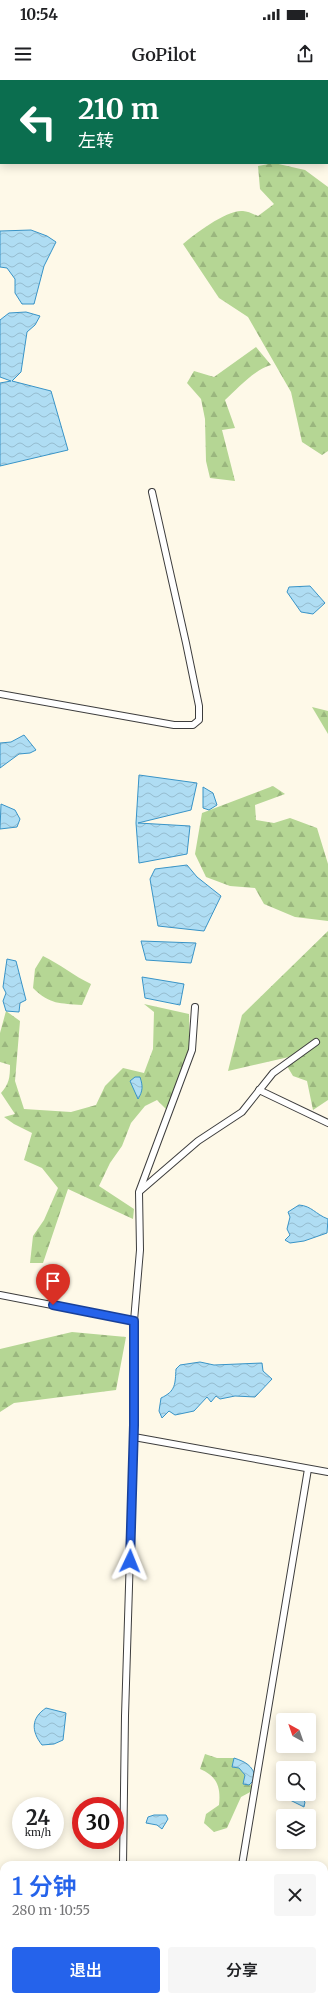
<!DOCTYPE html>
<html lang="zh">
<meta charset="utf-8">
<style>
body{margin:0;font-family:Merriweather,"Noto Sans SC",serif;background:#f6f6f6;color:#202124;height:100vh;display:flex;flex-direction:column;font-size:15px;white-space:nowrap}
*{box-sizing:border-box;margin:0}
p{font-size:13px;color:#757577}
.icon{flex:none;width:22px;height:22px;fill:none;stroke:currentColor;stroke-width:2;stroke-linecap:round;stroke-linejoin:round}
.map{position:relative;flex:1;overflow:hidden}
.drawer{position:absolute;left:0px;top:1781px;width:328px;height:140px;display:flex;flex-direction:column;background:#fff;border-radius:12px 12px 0 0;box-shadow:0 2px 10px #0003}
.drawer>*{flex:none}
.banner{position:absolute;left:0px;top:0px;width:328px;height:84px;box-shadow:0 2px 10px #0003;background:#0b6e4f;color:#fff;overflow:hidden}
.needle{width:26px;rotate:320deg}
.tools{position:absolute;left:276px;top:1633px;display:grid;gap:8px}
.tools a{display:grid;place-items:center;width:40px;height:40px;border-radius:4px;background:#fff;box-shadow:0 2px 10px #0003;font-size:20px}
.speed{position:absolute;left:12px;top:1717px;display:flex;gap:8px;font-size:20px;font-weight:700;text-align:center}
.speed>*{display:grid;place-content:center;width:52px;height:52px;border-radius:50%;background:#fff;box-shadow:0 2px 10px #0003;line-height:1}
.speed small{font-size:10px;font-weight:400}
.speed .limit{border:6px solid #d22;background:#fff;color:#111}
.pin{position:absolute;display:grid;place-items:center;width:34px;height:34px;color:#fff;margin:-41px -17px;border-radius:50% 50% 50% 0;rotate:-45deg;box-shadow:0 0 4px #0007}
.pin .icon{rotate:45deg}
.me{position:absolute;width:44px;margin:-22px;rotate:2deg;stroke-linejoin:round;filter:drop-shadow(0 0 3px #0008)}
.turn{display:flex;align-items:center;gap:14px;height:84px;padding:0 12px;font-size:18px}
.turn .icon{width:52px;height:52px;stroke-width:2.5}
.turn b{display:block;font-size:28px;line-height:34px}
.round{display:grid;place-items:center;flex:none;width:42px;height:42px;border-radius:4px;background:#f6f6f6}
.overview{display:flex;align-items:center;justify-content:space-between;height:68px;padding:0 12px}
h1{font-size:24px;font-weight:600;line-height:30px;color:#2563eb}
.primary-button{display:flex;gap:8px;margin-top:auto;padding:8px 12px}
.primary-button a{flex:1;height:46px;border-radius:4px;background:#2563eb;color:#fff;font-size:16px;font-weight:600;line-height:46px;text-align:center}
.primary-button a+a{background:#f6f6f6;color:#202124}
.status{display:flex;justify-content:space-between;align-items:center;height:28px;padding:0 20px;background:#fff;direction:ltr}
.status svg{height:11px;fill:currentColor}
header{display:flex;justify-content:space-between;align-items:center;height:52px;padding:0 12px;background:#fff;font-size:18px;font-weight:600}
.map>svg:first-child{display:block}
</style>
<div class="status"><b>10:54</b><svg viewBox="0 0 49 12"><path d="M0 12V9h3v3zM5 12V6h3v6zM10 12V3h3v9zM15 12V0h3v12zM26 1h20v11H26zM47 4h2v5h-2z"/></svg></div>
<header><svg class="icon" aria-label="menu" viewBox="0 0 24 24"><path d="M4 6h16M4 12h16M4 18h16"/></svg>GoPilot<svg class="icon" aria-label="share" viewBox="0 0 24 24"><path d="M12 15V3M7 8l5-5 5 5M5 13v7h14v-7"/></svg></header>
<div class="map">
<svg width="328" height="1921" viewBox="0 0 328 1921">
<defs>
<pattern id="forest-firs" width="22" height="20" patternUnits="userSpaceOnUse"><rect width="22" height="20" fill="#b5d694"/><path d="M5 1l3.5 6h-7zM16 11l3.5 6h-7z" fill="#9ab67e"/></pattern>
<pattern id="water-waves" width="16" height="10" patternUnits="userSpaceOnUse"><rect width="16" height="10" fill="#afddf3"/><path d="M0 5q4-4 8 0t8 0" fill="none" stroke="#95bccf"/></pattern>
</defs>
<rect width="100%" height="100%" fill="#fef9e8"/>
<g fill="url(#forest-firs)">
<path d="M274,83L305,90L328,107V371L322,375L302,362L291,312L248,237L219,218L183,164C194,154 228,129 243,131C247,131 253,134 258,136L274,124L260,109L258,86Z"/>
<path d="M256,267L271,285C254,290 238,308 225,320L235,348L222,350L235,401L210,398L206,381L205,339L201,319L187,303L194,291L214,297Z"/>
<path d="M312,627L328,631V654Z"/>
<path d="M273,706L285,714L255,725L256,740L274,743L290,738L317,748L328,784V841L295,837L264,824L255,808L230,806L206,797L195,774L202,733Z"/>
<path d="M328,851V1020L313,1030L307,1001L293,996L287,986L302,974L228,991L242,935Z"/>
<path d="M43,876C60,884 74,896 91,904L82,925C60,923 50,925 33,908L35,889Z"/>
<path d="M144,924L189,934L190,976L166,1029L157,1020L145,1026L131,1043L122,1066L110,1083L99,1106L134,1129L133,1139L68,1109L43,1183H30L33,1156L44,1140L58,1108L42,1088L24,1080L32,1053L14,1044L4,1037L15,1034L1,1013C9,1004 10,998 10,985L0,982V953L6,931L20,941L15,1001L24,1029L71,1032L96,1025L105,1006L123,988L144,993L153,969L154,932Z"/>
<path d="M72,1252L126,1257L116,1310L14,1323L0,1332V1269Z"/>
<path d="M205,1674L217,1678H234L254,1710L241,1717L227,1748L214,1752L204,1743L206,1734L219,1725C221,1707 217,1696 200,1689Z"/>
</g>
<g fill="url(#water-waves)" stroke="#3994c7">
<path d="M193,0H328V59L327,1Z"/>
<path d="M31,150L47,156L56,162L44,186L34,224H22L15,213V199L7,188L0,187V151Z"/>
<path d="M26,232L40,236L35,245L27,252L21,292L12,301L51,311L68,370L0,386V303L11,301L0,297V240L9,233Z"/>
<path d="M310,506L325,523L313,534L301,532L287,512L289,507Z"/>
<path d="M24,655L36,670L30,673L19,674L0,688V663L11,662Z"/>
<path d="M139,695L197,703L191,730L138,743L190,746L187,774L139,783L136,743Z"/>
<path d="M203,707L213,713L217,725L209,730L203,728Z"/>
<path d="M1,724L15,730L20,739L17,747L0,749Z"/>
<path d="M187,785L197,797L221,816L204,851L158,846L150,799L155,789Z"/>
<path d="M141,861L196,863L191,883L146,880Z"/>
<path d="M7,879L16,881L26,920L20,923L19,932L6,931L3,921L6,913L3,907Z"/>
<path d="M142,897L184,904L180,925L145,918Z"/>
<path d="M135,997H140C143,1006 143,1011 138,1019L130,1001Z"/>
<path d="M299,1125C312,1126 315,1134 328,1139L327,1153L304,1161L290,1163L285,1160L290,1155L287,1149L290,1137L288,1132Z"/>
<path d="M200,1282L214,1285L262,1283L263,1291L272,1299L255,1317L235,1316L220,1319L216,1316L211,1322L207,1317L194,1331L175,1335L169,1331L162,1338L159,1331L161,1318C176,1311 175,1304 176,1289L180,1285Z"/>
<path d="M46,1628L66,1633L63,1660L54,1664L42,1665C31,1651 31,1638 46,1628Z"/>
<path d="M234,1678C246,1682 252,1685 256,1698L249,1705L243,1704L245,1695L239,1688L232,1687Z"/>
<path d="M280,1705L283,1706V1714H297L305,1722L304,1727L280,1715Z"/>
<path d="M154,1735H166L168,1739L162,1749L157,1745L146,1743L148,1737Z"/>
</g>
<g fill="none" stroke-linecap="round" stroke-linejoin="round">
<defs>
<g id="minor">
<path d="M0,614L174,645H193L199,640V626L186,563L152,412"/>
<path d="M259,1010L328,1043"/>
<path d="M140,1111L198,1061L242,1032L273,993L316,962"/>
<path d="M0,1215L134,1241"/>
<path d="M134,1357L328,1392"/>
<path d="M123,1785L125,1636L134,1345V1241L140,1170L139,1112L192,970L195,927"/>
<path d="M242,1785L308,1389"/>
<path d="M120,1921V1917"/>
<path d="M231,1921L232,1917"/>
</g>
</defs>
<use href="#minor" stroke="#3d3d3d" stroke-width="8"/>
<use href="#minor" stroke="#fff" stroke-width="6"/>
</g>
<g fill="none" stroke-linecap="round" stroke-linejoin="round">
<defs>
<path id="route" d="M53,1225L134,1241V1345L130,1481"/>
</defs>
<use href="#route" stroke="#184099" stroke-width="10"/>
<use href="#route" stroke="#2563eb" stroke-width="7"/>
</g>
</svg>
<div class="tools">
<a><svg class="needle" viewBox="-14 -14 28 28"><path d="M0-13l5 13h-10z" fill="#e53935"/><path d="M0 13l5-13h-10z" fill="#757577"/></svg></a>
<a><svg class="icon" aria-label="search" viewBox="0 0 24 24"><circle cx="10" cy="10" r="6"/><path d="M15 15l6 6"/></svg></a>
<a><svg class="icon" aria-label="layers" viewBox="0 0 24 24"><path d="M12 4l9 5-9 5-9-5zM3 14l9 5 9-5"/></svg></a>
</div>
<div class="speed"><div>24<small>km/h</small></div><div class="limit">30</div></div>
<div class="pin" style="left:53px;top:1225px;background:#d93025"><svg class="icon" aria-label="arrive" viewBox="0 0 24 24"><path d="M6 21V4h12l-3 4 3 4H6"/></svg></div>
<svg class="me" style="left:130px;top:1481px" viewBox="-20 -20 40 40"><path d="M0-17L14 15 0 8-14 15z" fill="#2563eb" stroke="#fff" stroke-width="4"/></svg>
<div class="banner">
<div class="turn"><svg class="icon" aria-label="left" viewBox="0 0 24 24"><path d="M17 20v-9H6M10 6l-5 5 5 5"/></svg><div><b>210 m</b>左转</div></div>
</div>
<section class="drawer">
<div class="overview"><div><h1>1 分钟</h1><p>280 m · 10:55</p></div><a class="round"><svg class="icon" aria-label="close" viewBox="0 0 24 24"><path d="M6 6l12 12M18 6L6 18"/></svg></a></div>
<div class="primary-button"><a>退出</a><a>分享</a></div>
</section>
</div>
